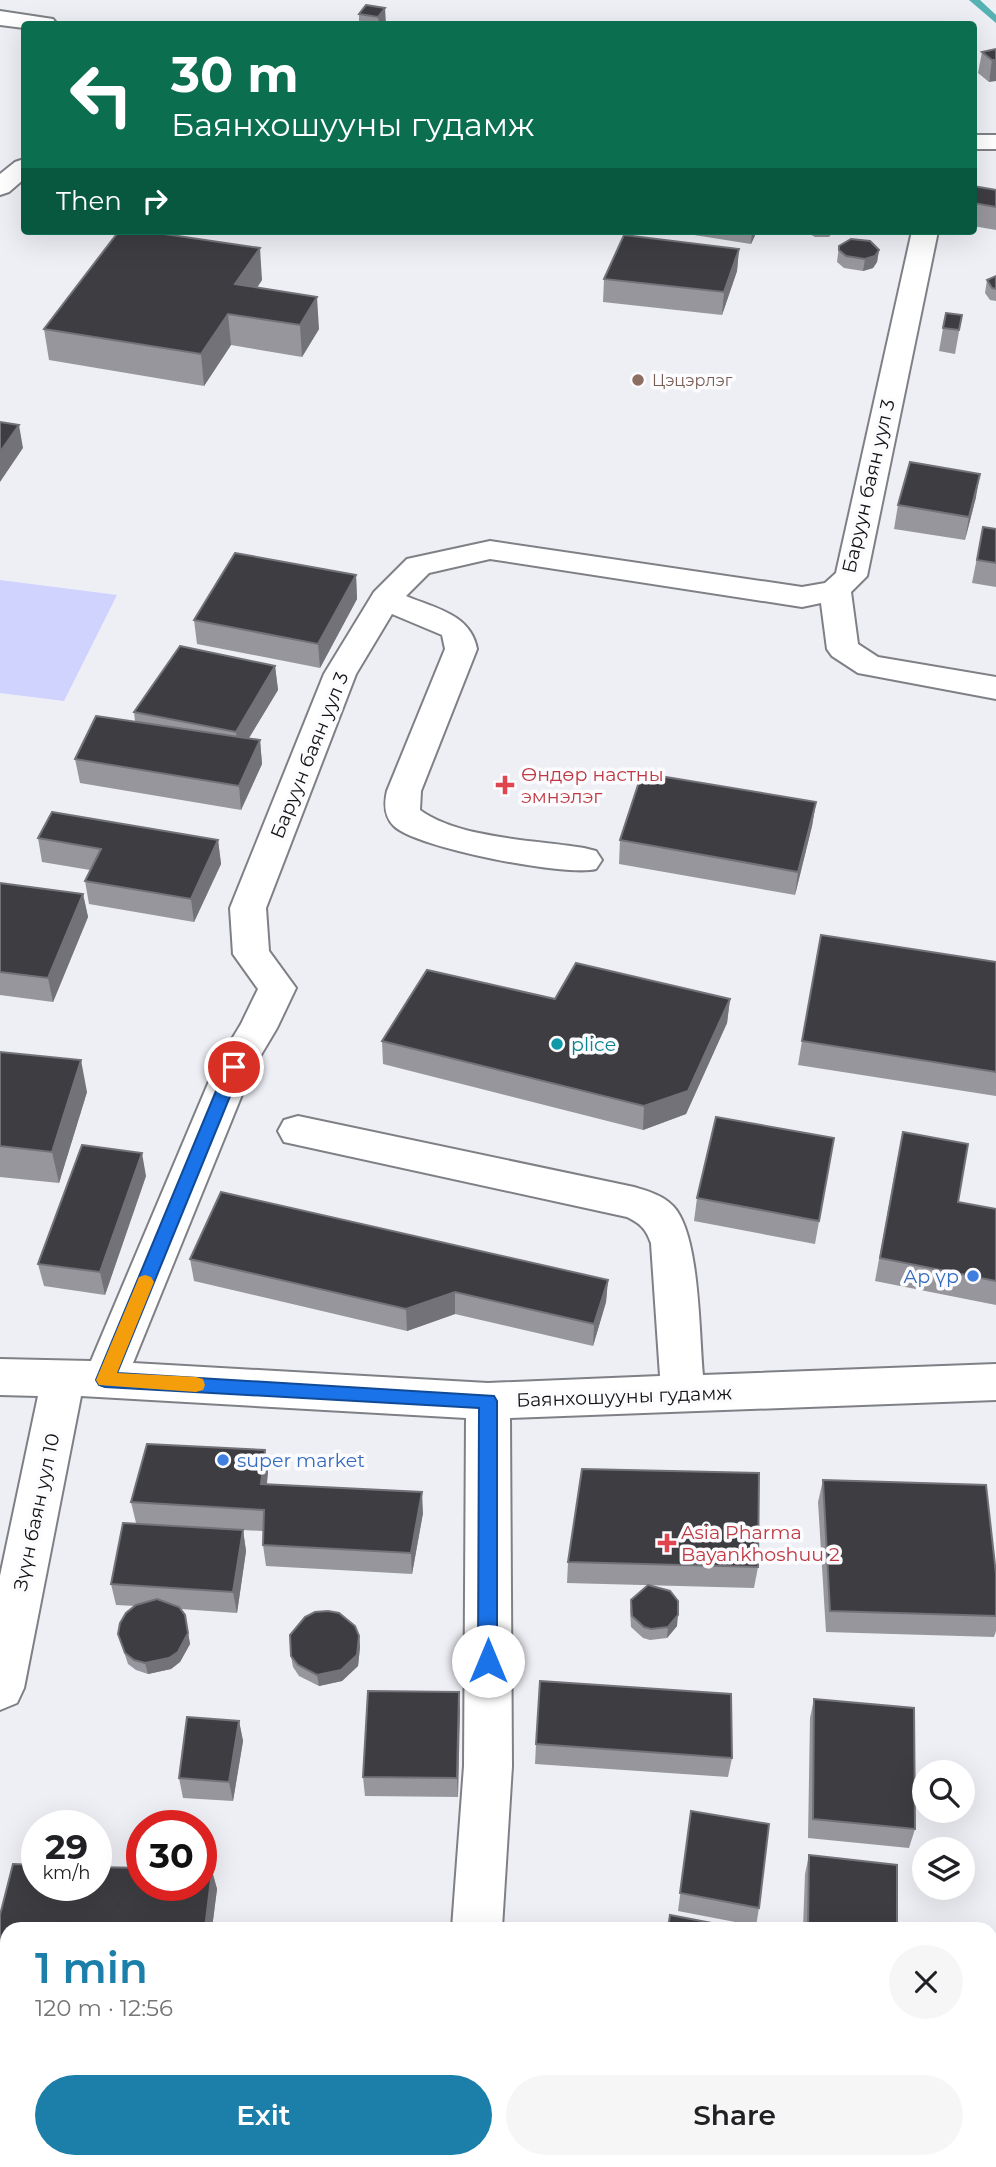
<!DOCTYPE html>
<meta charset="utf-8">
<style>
body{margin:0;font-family:Montserrat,sans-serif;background:#f6f6f6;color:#202124;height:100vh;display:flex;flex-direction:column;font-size:26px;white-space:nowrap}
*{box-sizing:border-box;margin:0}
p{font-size:23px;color:#757577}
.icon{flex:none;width:38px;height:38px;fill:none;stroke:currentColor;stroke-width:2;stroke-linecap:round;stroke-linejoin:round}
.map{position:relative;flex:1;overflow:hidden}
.panel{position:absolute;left:0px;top:1922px;width:998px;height:247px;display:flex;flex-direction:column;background:#fff;border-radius:21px 21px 0 0;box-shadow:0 7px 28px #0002}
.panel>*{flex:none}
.guide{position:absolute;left:21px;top:21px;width:956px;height:214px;border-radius:7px;box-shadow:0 7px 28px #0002;background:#0b6e4f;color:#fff;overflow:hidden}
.buttons{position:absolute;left:912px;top:1760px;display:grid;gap:14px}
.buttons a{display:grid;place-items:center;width:63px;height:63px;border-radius:50%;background:#fff;box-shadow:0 7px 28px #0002;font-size:35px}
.speed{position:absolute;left:21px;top:1810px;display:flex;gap:14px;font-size:35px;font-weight:700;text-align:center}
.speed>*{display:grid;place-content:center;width:91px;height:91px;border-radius:50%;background:#fff;box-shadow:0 7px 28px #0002;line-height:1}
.speed small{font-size:18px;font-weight:400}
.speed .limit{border:10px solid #d22;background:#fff;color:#111}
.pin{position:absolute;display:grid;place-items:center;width:60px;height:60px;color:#fff;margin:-30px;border:4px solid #fff;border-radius:50%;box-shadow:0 2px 7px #0007}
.me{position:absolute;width:77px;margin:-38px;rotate:0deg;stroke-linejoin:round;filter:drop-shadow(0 0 5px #0008)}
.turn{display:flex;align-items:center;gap:24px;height:147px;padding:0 35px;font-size:32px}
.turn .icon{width:91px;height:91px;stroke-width:2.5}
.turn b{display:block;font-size:49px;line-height:60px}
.then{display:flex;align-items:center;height:66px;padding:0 35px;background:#0003;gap:14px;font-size:26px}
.round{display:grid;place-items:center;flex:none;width:74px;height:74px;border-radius:37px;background:#f6f6f6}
.summary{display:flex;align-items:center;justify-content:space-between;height:119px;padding:0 35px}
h1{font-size:42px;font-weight:600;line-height:52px;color:#1b7faa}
.primary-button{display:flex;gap:14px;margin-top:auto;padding:14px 35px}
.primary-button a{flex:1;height:80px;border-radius:42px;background:#1b7faa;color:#fff;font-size:28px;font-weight:600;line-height:80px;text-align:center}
.primary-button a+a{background:#f6f6f6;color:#202124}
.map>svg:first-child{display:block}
</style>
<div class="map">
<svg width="996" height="2167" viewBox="0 0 996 2167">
<rect width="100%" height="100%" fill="#eeeff5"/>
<path fill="#cfd3fe" d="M0,580L117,595L64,701L0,693Z"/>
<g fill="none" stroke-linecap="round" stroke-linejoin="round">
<path fill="#56b1b2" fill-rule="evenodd" d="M969,0H980L996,15V23Z"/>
<defs>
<g id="minor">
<path d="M0,11L53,19L57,24H24V28L0,25Z"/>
<rect x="973" y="135" width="23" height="14"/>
<path d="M24,159V179L9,192L0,195V174L15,162Z"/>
<path d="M912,231H938L867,576L851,592L858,644L878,657L996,677V699L858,673L832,656L827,649L821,603L802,607L490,559L429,573L406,596C434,608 471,614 477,649L421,791L420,810C460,839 536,840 584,848L596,851L602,860L596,869C567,877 416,848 394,826C384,816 384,804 387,791L445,649L442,635L392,614L356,674L266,908L269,951L296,988L277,1028L252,1070L133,1363L488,1383L660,1376L651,1243C646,1229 641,1224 627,1217L284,1142L278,1131L284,1120L298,1116L634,1187C647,1191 663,1195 673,1206C700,1234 699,1334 703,1375L996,1364V1400L510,1418L512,1766L502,1928H452L464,1766L466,1418L81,1396L24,1688L17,1703L0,1710V1576L38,1396L0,1395V1359L91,1361L215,1067L241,1024L258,989L233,954L230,908L324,674L374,592L407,559L490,541L802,587L825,583L836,573Z"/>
<path d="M434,2161H488L487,2167H433Z"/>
</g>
</defs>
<use href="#minor" stroke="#7f8086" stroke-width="4"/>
<use href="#minor" fill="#fff" fill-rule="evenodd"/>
</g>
<g fill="#96969c">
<path d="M366,5L386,24H359V14Z"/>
<path d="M996,49L989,82L978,73L982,52Z"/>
<path d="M973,186L996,190V230L973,226Z"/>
<path d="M695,231H757L751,244L694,235Z"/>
<path d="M808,231H834L829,237H815L808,233Z"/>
<path d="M839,246L879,250L877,262L873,268L863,271L844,268L837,262Z"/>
<path d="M739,249L737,271L722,315L603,302L604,279Z"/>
<path d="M996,276V301L990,300L985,293L987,280Z"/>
<path d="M262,280L257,288L319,329L302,357L231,345L204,386L49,360L44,329Z"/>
<path d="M962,315L955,354L939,351L943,328Z"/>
<path d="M976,497L965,540L894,529L898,505Z"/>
<path d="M983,527L996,529V587L972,583Z"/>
<path d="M356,575L357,599L320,668L197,644L194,620Z"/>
<path d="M275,666L278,690L249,738L260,740L262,764L241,810L80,783L75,759L135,721L134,712Z"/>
<path d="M816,802L812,826L795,895L619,864L620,840Z"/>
<path d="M38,838L218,840L221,864L194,922L89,904L85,881L90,870L42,862Z"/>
<path d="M0,883L83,894L88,917L53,1002L0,995Z"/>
<path d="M996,962V1096L798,1065L802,1041Z"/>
<path d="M555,999H730L727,1023L686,1114L643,1130L383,1064L382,1041Z"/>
<path d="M0,1052L87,1092L59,1183L0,1177Z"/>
<path d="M834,1138L815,1244L694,1221L697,1198Z"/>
<path d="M898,1156L958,1202L996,1209V1305L875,1281Z"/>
<path d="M146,1176L105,1295L44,1286L38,1264Z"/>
<path d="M190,1259L608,1280L606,1302L593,1346L455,1314L407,1331L194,1281Z"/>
<path d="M265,1450L268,1472L267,1484L423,1513L412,1574L266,1566L263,1545V1531L243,1530L246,1551L237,1613L181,1609L185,1615L190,1644L180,1662L171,1669L148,1674L136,1670L128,1664L118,1634L135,1606L116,1605L111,1584L136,1523L131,1502Z"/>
<path d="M823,1480L996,1616V1631L994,1637L826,1632L818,1502Z"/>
<path d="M568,1562L758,1567L754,1588L567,1583Z"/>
<path d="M631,1600L677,1626L667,1638L650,1640L643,1638L631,1627L630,1611Z"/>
<path d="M359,1636L360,1647L358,1666L342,1681L319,1686L299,1676L293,1667L291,1656Z"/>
<path d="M459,1692L458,1797L365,1796L363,1777Z"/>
<path d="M814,1699L915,1829L909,1848L808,1838L810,1718Z"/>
<path d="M239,1721L243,1741L233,1801L183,1798L179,1778Z"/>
<path d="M536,1744L732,1758L728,1777L535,1764Z"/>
<path d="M691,1811L759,1908L756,1926L678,1911Z"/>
<path d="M809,1855L897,1928H803L805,1874Z"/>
<path d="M13,1864L37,1865V1885H96V1867L142,1868V1885H201V1871H212L217,1889L212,1928H7V1956H2L0,1952V1938L6,1939L0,1938V1915Z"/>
<path d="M254,2161H368L367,2167H255Z"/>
</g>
<g fill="#727278">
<path d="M385,8L386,24H379L378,17Z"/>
<path d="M992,60H996V81L989,82Z"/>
<path d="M752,231H757L751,244Z"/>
<path d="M260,248L262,280L237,316L235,284Z"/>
<path d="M739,249L737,271L722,315L724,292Z"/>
<path d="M879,250L877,262L873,268L863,271L865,259Z"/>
<path d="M317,297L319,329L302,357L300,325Z"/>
<path d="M228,314L231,345L204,386L201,354Z"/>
<path d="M19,425L23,448L0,482V452Z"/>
<path d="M980,474L976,497L965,540L969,517Z"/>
<path d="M356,575L357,599L320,668L318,644Z"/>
<path d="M275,666L278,690L238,756L236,732Z"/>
<path d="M260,740L262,764L241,810L239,786Z"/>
<path d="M816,802L812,826L795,895L798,872Z"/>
<path d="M218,840L221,864L194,922L191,899Z"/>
<path d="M83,894L88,917L53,1002L48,978Z"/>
<path d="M730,999L727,1023L686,1114L643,1130L644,1106Z"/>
<path d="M81,1060L87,1092L59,1183L52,1152Z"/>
<path d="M142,1153L146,1176L105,1295L100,1272Z"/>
<path d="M608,1280L606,1302L593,1346L594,1324Z"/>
<path d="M455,1292V1314L407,1331L406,1309Z"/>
<path d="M265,1450L268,1472L264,1505L261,1484Z"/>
<path d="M422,1492L423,1513L412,1574L411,1553Z"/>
<path d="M243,1530L246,1551L237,1613L233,1592Z"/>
<path d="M185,1615L190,1644L180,1662L171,1669L148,1674L145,1663Z"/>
<path d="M678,1615L677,1626L667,1638L668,1627Z"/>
<path d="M359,1636L360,1647L358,1666L342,1681L319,1686L317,1675Z"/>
<path d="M459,1692L460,1712L458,1797L457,1778Z"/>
<path d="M239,1721L243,1741L233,1801L229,1782Z"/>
<path d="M212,1871L217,1889L212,1928H205Z"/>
<path d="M364,2161H368L367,2167H364Z"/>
</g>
<g fill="#3d3d42" stroke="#727278" stroke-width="2">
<path d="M366,5L385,8L378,17L359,14Z"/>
<path d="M996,49V60H992L982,52Z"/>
<path d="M973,186L996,190V207L973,203Z"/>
<path d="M119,231H144L260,248L235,284L317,297L300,325L228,314L201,354L44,329Z"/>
<path d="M624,235L739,249L724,292L604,279Z"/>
<path d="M851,239L870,241L879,250L875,256L865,259L846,256L839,250V246Z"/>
<path d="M996,276V289L992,288L987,280Z"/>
<path d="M946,313L962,315L959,330L943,328Z"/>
<path d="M0,422L19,425L0,452Z"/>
<path d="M910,462L980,474L969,517L898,505Z"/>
<path d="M983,527L996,529V563L977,560Z"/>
<path d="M235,553L356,575L318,644L194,620Z"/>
<path d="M180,646L275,666L236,732L134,712Z"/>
<path d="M96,716L260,740L239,786L75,759Z"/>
<path d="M642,773L816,802L798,872L620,840Z"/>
<path d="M52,812L218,840L191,899L85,881L101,849L38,838Z"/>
<path d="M0,883L83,894L48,978L0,972Z"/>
<path d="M821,935L996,962V1072L802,1041Z"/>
<path d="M576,963L730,999L688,1091L644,1106L382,1041L427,970L555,999Z"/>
<path d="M0,1052L81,1060L52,1152L0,1146Z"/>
<path d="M716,1117L834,1138L819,1221L697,1198Z"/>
<path d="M903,1132L968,1144L958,1202L996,1209V1281L880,1258Z"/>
<path d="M82,1145L142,1153L100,1272L38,1264Z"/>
<path d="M221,1192L608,1280L594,1324L455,1292L406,1309L190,1259Z"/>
<path d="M147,1444L265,1450L261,1484L422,1492L411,1553L263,1545L264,1510L131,1502Z"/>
<path d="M582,1469L759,1473L758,1567L568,1562Z"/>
<path d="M823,1480L986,1485L996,1574V1616L830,1611Z"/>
<path d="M123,1523L243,1530L233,1592L111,1584Z"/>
<path d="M648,1585L670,1591L678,1601V1615L668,1627L651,1629L644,1627L632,1616L631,1600Z"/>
<path d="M157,1599L179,1607L185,1615L188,1633L178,1652L169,1658L145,1663L134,1660L125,1653L118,1634L120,1623L126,1613L136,1605Z"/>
<path d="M328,1611L339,1613L355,1626L359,1636L357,1655L341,1670L317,1675L298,1665L291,1656L290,1635L305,1617L315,1612Z"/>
<path d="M540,1681L731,1694L732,1758L536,1744Z"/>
<path d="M368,1691L459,1692L457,1778L363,1777Z"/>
<path d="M814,1699L914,1708L915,1829L813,1819Z"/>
<path d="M187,1717L239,1721L229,1782L179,1778Z"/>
<path d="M691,1811L769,1824L759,1908L680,1893Z"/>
<path d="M809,1855L897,1865V1928H808Z"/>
<path d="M13,1864L37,1865V1885H96V1867L142,1868V1885H201V1871H212L205,1928H7V1939L0,1938V1915Z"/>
<path d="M670,1915L738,1928H668Z"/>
<path d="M267,2161H364V2167Z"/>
<path d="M839,2162L856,2164L861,2167H829Z"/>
</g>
<path fill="#1a73e8" stroke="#114b97" stroke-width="2" d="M234,1061L242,1067L117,1373L494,1396L497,1401V1661L495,1668L488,1670L481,1668L478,1661L479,1408L105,1387L99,1385L96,1380L226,1067Z"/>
<path fill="#f59e0b" d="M145,1275L151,1277L154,1282L117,1373L196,1377L203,1379L205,1385L203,1390L196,1392L99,1385L96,1380L137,1282L139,1277Z"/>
<circle fill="#8d6e63" stroke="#fcfcff" stroke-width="2.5" cx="638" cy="380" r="7"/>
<g fill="#e0444e" stroke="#fcfcff" stroke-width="2.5">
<path d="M501.5 774.5h7v7h7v7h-7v7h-7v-7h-7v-7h7z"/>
<path d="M663.5 1532.5h7v7h7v7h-7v7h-7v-7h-7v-7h7z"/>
</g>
<circle fill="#0f9aa8" stroke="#fcfcff" stroke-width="2.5" cx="557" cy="1044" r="7"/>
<g fill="#3f7fe0" stroke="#fcfcff" stroke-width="2.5">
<circle cx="973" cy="1276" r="7"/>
<circle cx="223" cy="1460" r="7"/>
</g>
<g text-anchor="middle" stroke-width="7" stroke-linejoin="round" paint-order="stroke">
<g font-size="16" fill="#785e54" stroke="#fcfcff" text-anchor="start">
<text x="652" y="386">Цэцэрлэг</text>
</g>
<g font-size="19" fill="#131315" stroke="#fcfcff">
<text transform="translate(868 486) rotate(-77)" y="7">Баруун баян уул 3</text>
<text transform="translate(309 755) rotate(-68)" y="7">Баруун баян уул 3</text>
<text transform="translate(624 1396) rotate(-2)" y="7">Баянхошууны гудамж</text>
<text transform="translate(36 1512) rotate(-78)" y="7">Зүүн баян уул 10</text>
</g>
<g font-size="19" fill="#be3a42" stroke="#fcfcff" text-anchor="start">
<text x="521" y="781">Өндөр настны<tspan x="521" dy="22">эмнэлэг</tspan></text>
<text x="681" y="1539">Asia Pharma<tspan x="681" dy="22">Bayankhoshuu 2</tspan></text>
</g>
<g font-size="19" fill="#0d838f" stroke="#fcfcff" text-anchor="start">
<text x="571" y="1051">plice</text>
</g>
<g font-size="19" fill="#366cbe" stroke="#fcfcff" text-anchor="end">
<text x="959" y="1283">Ар үр</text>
<text x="237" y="1467" text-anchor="start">super market</text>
</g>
</g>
</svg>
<div class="buttons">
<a><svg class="icon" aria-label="search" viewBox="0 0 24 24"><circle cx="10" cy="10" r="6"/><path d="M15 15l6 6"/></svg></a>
<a><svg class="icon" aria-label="layers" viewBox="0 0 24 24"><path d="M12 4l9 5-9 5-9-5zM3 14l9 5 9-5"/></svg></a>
</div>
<div class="speed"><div>29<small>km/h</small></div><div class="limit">30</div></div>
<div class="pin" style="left:234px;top:1067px;background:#d93025"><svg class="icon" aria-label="arrive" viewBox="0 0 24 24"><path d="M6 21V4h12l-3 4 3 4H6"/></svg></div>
<svg class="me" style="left:488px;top:1661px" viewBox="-20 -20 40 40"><circle r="19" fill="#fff"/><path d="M0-13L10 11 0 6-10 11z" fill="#1a73e8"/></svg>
<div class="guide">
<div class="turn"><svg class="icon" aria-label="left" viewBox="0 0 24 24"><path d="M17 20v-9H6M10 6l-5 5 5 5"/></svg><div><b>30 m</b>Баянхошууны гудамж</div></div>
<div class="then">Then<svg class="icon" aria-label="right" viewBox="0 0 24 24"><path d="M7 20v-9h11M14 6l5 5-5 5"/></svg></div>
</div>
<section class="panel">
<div class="summary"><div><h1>1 min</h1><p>120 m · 12:56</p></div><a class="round"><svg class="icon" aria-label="close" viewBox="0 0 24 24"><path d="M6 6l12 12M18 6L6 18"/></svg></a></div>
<div class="primary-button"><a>Exit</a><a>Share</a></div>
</section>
</div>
